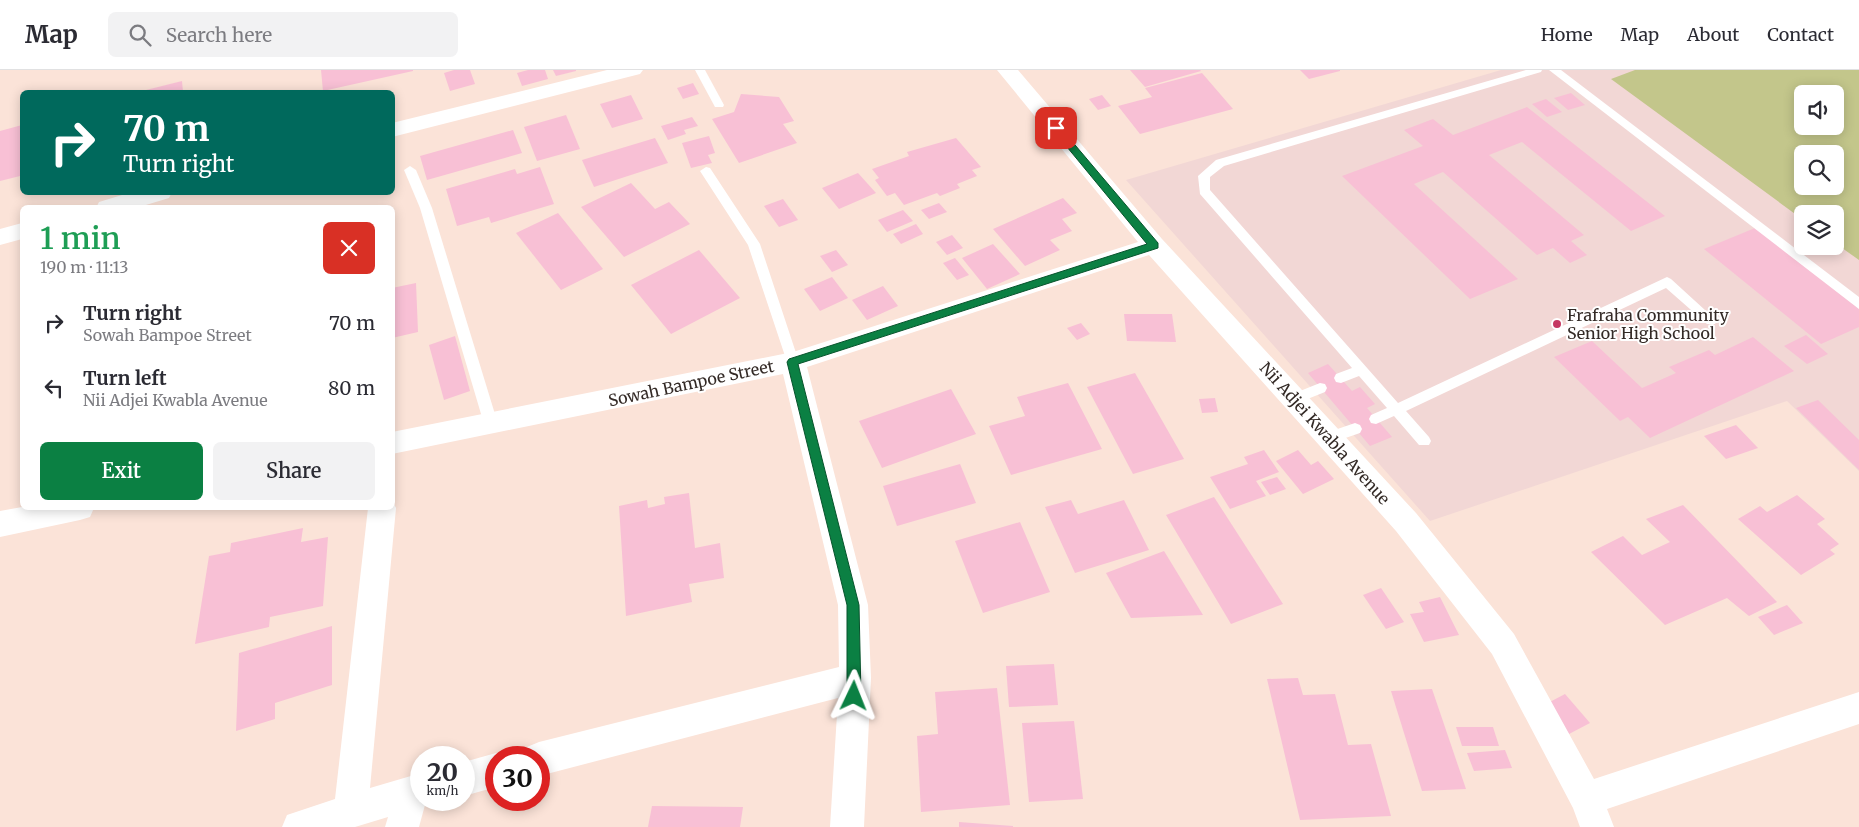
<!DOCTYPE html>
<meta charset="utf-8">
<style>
body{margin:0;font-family:Merriweather,serif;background:#f2f2f3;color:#2b2b33;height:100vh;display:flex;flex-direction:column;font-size:19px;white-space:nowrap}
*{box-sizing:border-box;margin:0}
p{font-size:16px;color:#7c7c81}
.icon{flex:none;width:28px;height:28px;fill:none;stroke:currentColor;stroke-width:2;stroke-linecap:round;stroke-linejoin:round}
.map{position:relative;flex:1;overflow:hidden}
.details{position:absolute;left:20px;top:135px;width:375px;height:305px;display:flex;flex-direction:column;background:#fff;border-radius:8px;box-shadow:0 2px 12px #0003}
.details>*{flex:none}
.guide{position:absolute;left:20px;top:20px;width:375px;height:105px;border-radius:8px;box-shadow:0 2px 12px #0003;background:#00695c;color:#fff;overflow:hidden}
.tools{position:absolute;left:1794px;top:15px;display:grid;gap:10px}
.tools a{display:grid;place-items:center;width:50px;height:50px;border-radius:8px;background:#fff;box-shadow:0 2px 12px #0003;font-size:25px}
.speed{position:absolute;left:410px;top:676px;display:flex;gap:10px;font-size:25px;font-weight:700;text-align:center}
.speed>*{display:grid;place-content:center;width:65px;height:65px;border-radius:50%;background:#fff;box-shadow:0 2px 12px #0003;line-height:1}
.speed small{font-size:12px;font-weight:400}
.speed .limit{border:8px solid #d22;background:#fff;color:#111}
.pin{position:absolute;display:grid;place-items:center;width:42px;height:42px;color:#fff;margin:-21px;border-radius:10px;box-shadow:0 2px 8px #0006}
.me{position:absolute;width:55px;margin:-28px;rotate:2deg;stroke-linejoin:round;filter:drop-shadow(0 0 4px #0008)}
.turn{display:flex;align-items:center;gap:18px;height:105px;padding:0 20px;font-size:22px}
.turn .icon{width:65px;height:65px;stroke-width:2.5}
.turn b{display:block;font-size:35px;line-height:42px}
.round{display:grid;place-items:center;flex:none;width:52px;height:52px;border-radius:8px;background:#f2f2f3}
.headline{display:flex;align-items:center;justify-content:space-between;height:85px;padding:0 20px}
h1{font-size:30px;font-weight:600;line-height:38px;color:#1e9e55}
.button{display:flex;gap:10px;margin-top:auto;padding:10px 20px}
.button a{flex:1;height:58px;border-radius:8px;background:#0b8043;color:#fff;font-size:20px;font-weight:600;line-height:58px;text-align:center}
.button a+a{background:#f2f2f3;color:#2b2b33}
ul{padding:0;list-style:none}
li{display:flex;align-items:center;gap:15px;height:65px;padding:0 20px}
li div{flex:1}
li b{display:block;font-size:19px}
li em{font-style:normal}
header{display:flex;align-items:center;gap:30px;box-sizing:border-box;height:70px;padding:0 25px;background:#fff;border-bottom:1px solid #e1e1e2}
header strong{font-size:24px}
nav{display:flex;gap:28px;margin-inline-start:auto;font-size:18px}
.search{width:350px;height:45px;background:#f2f2f3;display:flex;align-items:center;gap:12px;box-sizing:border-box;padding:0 18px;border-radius:8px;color:#7c7c81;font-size:19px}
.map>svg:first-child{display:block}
</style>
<header>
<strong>Map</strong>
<div class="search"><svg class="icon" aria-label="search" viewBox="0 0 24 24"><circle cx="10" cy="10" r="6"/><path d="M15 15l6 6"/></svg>Search here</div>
<nav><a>Home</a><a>Map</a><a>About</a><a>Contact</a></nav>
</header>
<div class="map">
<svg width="1859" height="757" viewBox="0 0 1859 757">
<rect width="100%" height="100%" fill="#fbe3d8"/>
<path fill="#f2d7d5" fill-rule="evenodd" d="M1501,0H1859V401L1787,331L1430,451L1126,110ZM1802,24H1835V56H1802ZM1802,84H1835V116H1802ZM1802,144H1835V176H1802Z"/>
<path fill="#c3c68b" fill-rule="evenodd" d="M1635,0H1859V190L1835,173V144H1802V149L1611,9ZM1802,24H1835V56H1802ZM1802,84H1835V116H1802Z"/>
<g fill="#f8c0d5">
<path d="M321,0H413V1L323,21Z"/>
<path d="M454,0H470L475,14L450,21L444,3Z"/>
<path d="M528,0H545L548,9L522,16L517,3Z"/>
<path d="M553,0H576V1L556,6Z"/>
<path d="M1130,0H1200L1201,1L1145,17Z"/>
<path d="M1300,0H1340V1L1309,9Z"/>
<path d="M1202,3L1233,39L1140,64L1118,36L1152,27L1145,18Z"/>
<path d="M182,11L183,22H138Z"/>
<path d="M693,13L699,24L683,29L677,18Z"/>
<path d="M1571,23L1585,35L1568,40L1554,28Z"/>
<path d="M741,24L779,27L794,51L783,54L797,73L739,93L712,49L734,42Z"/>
<path d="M631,25L643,49L612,58L600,34Z"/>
<path d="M1102,25L1111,36L1098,40L1089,29Z"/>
<path d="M1546,29L1562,42L1547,47L1532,34Z"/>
<path d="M1527,37L1665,146L1631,161L1522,72L1489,85L1584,165L1571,171L1587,185L1570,193L1553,178L1537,185L1443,102L1414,114L1518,209L1470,229L1342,106L1423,76L1404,60L1433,49L1453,65Z"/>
<path d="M566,45L580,79L537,91L524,57Z"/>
<path d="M692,47L698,56L684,60L686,64L668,70L661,56Z"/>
<path d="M22,55V110L21,111L20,106L0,111V61Z"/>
<path d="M513,60L522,83L427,110L420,86Z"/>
<path d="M709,66L715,83L708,85L712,93L691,98L682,73Z"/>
<path d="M655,68L668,93L594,117L582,90Z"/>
<path d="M956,68L981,97L972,100L977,106L957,114L960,118L940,126L937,123L904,135L895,123L887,126L875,110L879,108L872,99L909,86L907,82Z"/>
<path d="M540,97L554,134L491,153L489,147L457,156L446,119L515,99L517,104Z"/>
<path d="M858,103L876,123L839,139L822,118Z"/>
<path d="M631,113L655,139L669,132L690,154L624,187L581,137Z"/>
<path d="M1063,128L1077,143L1062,149L1072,161L1050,170L1060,180L1025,196L993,159Z"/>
<path d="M783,129L798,150L779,157L764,136Z"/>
<path d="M939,133L947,142L929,149L921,140Z"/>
<path d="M903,140L913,151L887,162L878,150Z"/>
<path d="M558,143L603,199L561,220L516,163Z"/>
<path d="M916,154L923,164L901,174L893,164Z"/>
<path d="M1755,158L1859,239V257L1821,274L1704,179Z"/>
<path d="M952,165L963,178L947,185L936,172Z"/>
<path d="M993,174L1020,204L987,219L962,188Z"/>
<path d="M699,180L740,228L671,264L631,215Z"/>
<path d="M836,180L848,195L832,202L820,186Z"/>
<path d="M955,188L969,205L957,210L943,193Z"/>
<path d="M832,207L848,228L820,241L804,219Z"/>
<path d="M416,213L418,262L392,268V218Z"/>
<path d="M883,216L898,236L867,250L852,230Z"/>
<path d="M1124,244H1172L1176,272L1127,271Z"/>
<path d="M1081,253L1090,264L1077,270L1067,258Z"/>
<path d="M1806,265L1828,284L1807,294L1784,276Z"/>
<path d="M455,266L470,321L444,330L429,275Z"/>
<path d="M1753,267L1794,301L1650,368L1628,347L1620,351L1554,287L1592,271L1642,318L1676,303L1669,297L1709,280L1715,285Z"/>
<path d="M1328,294L1352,321L1360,317L1375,334L1367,338L1392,367L1370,376L1308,303Z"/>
<path d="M1135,303L1184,389L1133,404L1087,317Z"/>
<path d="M1068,313L1102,379L1011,405L989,356L1025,346L1017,327Z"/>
<path d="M951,319L976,364L882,398L859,351Z"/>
<path d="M1215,328L1218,342L1202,343L1199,329Z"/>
<path d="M1818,330L1859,370V400L1796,338Z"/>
<path d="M1736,355L1758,378L1726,389L1704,366Z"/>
<path d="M1264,380L1279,402L1256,411L1266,426L1230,439L1210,407L1248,394L1244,387Z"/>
<path d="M1298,380L1311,395L1318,391L1334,409L1303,424L1276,391Z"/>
<path d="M960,394L976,433L897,456L883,416Z"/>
<path d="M1277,407L1286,419L1270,425L1261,412Z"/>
<path d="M689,423L695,478L720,473L724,508L689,514L692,532L626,546L619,436L647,430L648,438L665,434L664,427Z"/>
<path d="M1797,425L1825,449L1817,454L1839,474L1830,480L1835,484L1801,505L1738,449L1760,436L1767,442Z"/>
<path d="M1214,427L1283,534L1231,554L1166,445Z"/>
<path d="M1071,430L1078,444L1124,430L1149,480L1075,503L1045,437Z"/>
<path d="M1683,435L1777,532L1749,546L1727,528L1665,555L1591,482L1623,466L1642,485L1670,472L1646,449Z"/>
<path d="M1020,452L1050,522L983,543L955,471Z"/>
<path d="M303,458L301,472L328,467L323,536L270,547L269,557L195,574L209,486L230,482L231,473Z"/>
<path d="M1164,481L1203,545L1131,548L1106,503Z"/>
<path d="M1381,518L1404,552L1386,559L1363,525Z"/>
<path d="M1440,527L1459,565L1424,572L1410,544L1424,542L1419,532Z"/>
<path d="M1787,535L1803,553L1774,565L1758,547Z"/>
<path d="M332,556V615L275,633V649L236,661L239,583Z"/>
<path d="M1054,594L1058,635L1009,637L1006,596Z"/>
<path d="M1298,608L1303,625L1335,624L1348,675L1371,674L1391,746L1300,750L1267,609Z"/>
<path d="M997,618L1010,735L921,742L917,666L938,664L935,622Z"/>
<path d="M1432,619L1466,719L1422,721L1391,621Z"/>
<path d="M1565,624L1590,653L1569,664L1546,634Z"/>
<path d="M1074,651L1083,729L1029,732L1022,653Z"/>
<path d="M1456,657H1493L1499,676H1462Z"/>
<path d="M1505,680L1512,698L1474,701L1467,683Z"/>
<path d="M652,736L743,737L740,757H648Z"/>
<path d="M959,752L1013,756V757H959Z"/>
</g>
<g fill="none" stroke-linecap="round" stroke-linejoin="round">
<g fill="#fff" fill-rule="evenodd">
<path d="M695,0H705L724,35L723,37H715Z"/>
<path d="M1526,0H1542L1541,2L1224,96L1210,107V120L1398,333L1667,207L1671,209L1717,251L1715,254H1707L1666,218L1406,341L1429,367L1431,371L1429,375H1419L1394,346L1376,354L1371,353L1369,349L1371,345L1387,338L1359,306L1341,313L1336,312L1334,308L1336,304L1352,298L1200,124L1198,106L1216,90Z"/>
<path d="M1549,0H1561L1859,227V239Z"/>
<path d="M410,96L416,100L432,138L498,354L496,358H486L484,354L420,138L404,100Z"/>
<path d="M706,97L710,98L760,174L799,292L798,296H788L787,292L748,175L700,101Z"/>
<path d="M1320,313L1325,314L1327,318L1325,322L1295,334L1290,333L1288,329L1290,325Z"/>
<path d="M1355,353L1360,355L1362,359L1360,363L1328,374L1323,372L1321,368L1323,364Z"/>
</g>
<g fill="#fff" fill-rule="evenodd">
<path d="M997,0H1018L1162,169L1416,443L1514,564L1594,709L1859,622V654L1607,739L1614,757H1580L1573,738L1492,584L1396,461L1149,185L807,297L868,535L871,608L864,757H830L838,628L539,706V688H523L527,677L539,672L839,597L838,535L783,304L392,384V362L793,282L1138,172Z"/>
<path d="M392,430L396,438L370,718L421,703V730H434L425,735L419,757H385L388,747L355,757H282L287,745L335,729L368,438H392Z"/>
<path d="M22,437V438H94L90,447L80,450L0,467V441Z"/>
<path d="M496,683L506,688H496V717L464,726V692Z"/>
</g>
<g fill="#fff" fill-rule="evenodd">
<path d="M607,0H643L640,4L392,67V53Z"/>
<path d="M132,122H172L169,128L136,138H96L99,132Z"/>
<path d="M22,153V169L0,175V159Z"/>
</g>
</g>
<path fill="#0b8043" stroke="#07532c" d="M1053,56H1059L1158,173V178L798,294L859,535L861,626L859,631L854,633L849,631L847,626V535L787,292L789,289L1147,174L1053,60Z"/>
<circle fill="#c53761" stroke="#fff" stroke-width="2" cx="1557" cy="254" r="5"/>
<g text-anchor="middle" stroke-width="4" stroke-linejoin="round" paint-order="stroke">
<g font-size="16" fill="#332a26" stroke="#fff" text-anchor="start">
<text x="1567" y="251">Frafraha Community<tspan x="1567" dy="18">Senior High School</tspan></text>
</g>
<g font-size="16" fill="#332a26" stroke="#fff">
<text transform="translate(691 313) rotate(-12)" y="6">Sowah Bampoe Street</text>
<text transform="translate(1325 363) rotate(48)" y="6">Nii Adjei Kwabla Avenue</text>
</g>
</g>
</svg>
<div class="tools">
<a><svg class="icon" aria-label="sound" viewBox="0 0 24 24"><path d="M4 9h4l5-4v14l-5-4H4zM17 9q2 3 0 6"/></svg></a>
<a><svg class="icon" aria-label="search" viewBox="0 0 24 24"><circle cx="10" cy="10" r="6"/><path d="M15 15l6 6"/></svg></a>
<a><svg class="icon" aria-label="layers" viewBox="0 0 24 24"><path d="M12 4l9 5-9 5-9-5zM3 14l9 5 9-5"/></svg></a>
</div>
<div class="speed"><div>20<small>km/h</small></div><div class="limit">30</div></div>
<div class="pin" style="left:1056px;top:58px;background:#d93025"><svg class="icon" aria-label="arrive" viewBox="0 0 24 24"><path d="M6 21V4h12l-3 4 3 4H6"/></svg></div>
<svg class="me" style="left:854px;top:626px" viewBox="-20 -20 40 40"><path d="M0-17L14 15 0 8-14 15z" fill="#0b8043" stroke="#fff" stroke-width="4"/></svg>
<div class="guide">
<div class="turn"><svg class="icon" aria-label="right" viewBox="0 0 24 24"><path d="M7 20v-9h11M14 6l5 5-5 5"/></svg><div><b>70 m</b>Turn right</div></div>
</div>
<section class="details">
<div class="headline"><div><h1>1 min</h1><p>190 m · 11:13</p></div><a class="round" style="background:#d93025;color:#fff"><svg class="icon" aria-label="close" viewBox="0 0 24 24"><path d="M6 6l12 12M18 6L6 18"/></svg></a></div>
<ul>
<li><svg class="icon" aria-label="right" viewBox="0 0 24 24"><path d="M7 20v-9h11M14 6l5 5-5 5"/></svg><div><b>Turn right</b><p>Sowah Bampoe Street</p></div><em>70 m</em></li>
<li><svg class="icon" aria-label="left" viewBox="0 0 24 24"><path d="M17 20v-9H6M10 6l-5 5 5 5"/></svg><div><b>Turn left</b><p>Nii Adjei Kwabla Avenue</p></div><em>80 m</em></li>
</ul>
<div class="button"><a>Exit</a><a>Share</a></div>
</section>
</div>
